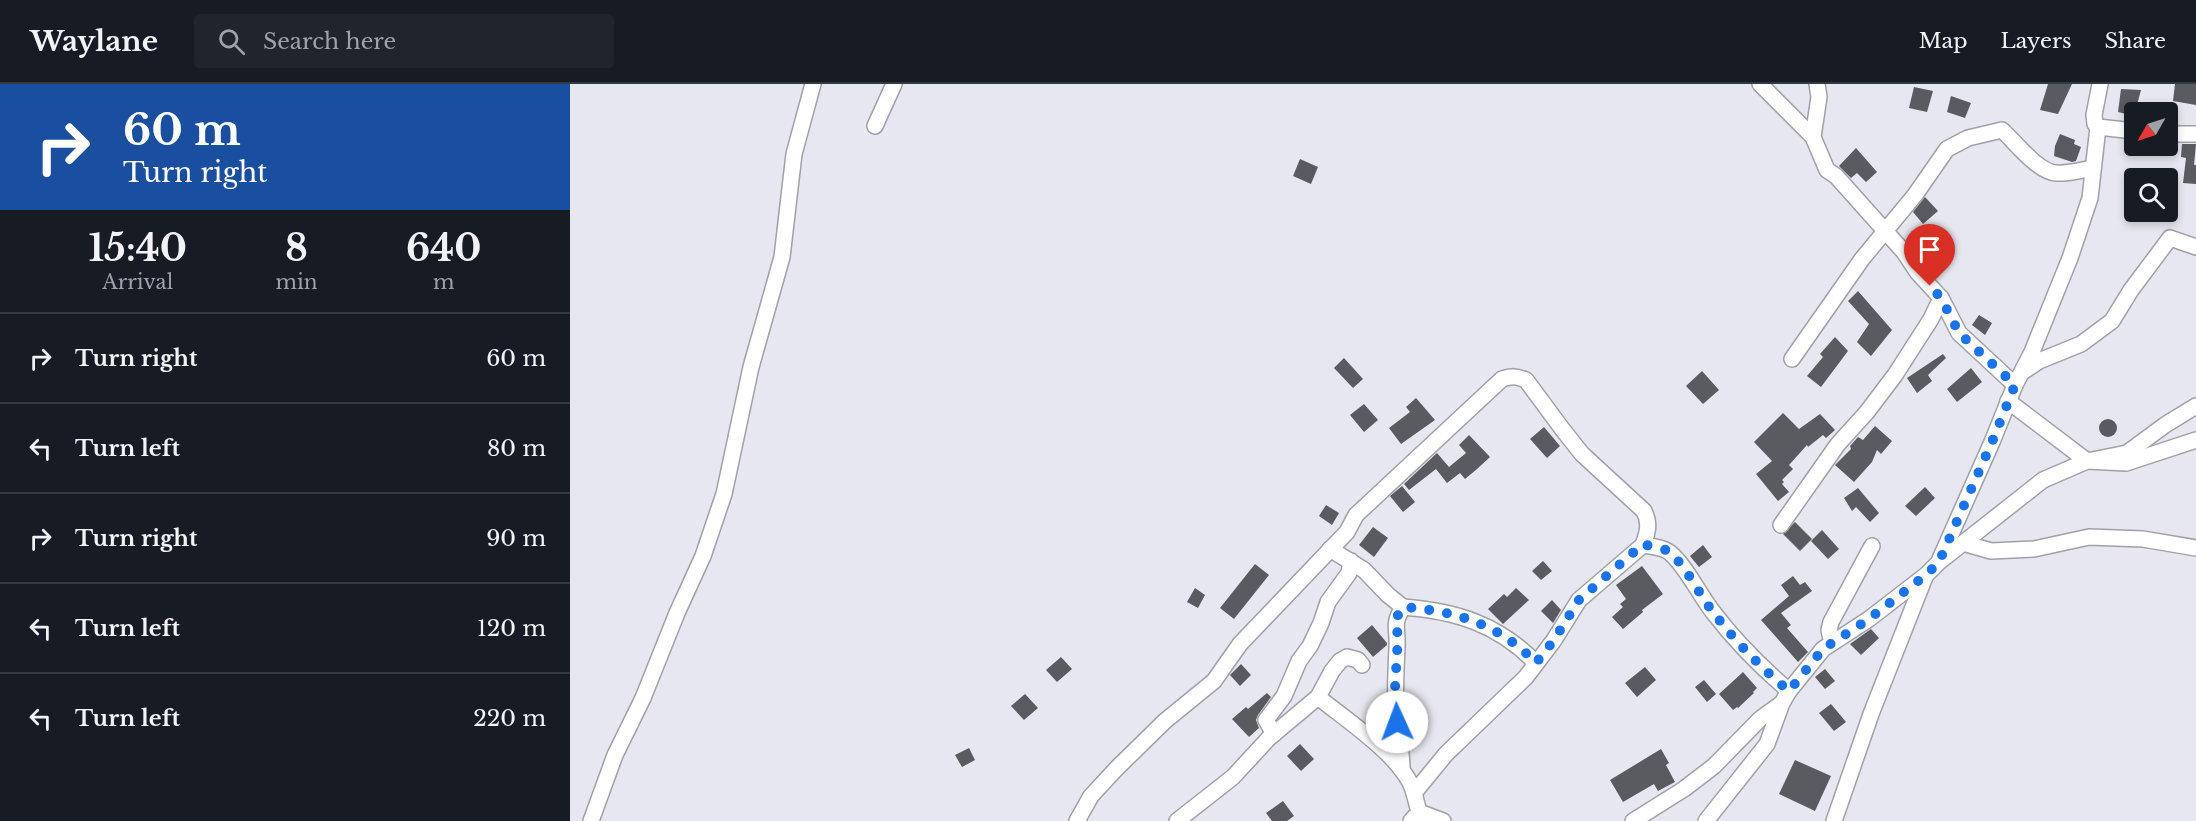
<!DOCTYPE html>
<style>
body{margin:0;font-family:"Libre Baskerville",serif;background:#20242c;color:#f1f3f6;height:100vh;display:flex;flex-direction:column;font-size:22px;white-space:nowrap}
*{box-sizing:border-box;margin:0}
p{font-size:20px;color:#9ea1a6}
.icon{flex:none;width:33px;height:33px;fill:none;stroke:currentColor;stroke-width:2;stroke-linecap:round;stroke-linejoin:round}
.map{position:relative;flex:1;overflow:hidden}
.drawer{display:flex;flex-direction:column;background:#171b24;width:570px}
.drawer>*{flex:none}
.guide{background:#1a4fa0;color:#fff;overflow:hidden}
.needle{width:39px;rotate:231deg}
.buttons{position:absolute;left:1554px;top:18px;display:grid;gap:12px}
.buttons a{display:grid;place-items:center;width:54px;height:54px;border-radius:6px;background:#171b24;box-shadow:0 3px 9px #0003;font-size:30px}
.pin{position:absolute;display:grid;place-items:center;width:51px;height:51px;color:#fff;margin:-62px -26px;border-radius:50% 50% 50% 0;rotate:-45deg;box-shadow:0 0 6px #0007}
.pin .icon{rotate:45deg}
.me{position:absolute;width:66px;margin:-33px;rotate:358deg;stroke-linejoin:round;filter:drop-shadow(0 0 4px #0008)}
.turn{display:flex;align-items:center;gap:21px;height:126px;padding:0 24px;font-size:27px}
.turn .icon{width:78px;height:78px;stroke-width:2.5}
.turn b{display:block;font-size:42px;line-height:51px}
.eta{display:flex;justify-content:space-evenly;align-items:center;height:102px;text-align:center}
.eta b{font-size:36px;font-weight:800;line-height:42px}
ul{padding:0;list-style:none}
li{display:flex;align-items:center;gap:18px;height:90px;padding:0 24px;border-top:2px solid #363941}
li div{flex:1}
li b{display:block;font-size:22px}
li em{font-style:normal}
header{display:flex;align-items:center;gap:36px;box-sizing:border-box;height:84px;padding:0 30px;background:#171b24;border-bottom:2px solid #363941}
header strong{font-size:28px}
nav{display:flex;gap:33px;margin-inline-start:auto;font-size:21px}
.search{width:420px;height:54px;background:#20242c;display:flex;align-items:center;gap:15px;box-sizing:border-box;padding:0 21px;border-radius:6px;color:#9ea1a6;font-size:22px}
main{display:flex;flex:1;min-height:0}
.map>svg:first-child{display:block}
</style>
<header>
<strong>Waylane</strong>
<div class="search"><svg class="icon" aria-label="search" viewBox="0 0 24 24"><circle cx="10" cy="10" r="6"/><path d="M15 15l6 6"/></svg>Search here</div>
<nav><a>Map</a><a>Layers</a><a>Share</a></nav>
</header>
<main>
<section class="drawer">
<div class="guide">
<div class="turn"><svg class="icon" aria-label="right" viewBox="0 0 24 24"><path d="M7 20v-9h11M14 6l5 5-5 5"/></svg><div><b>60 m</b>Turn right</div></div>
</div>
<div class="eta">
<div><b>15:40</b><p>Arrival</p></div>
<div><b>8</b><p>min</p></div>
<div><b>640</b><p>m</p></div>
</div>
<ul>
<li><svg class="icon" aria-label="right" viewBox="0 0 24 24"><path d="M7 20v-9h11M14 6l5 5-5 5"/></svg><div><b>Turn right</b></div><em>60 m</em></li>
<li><svg class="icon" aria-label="left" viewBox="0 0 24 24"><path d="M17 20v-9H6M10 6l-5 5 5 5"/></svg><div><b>Turn left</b></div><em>80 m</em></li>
<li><svg class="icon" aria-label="right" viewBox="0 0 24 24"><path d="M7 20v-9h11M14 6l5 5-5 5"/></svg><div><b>Turn right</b></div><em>90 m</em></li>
<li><svg class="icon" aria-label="left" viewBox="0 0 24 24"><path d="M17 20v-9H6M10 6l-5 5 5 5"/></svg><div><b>Turn left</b></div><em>120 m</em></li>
<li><svg class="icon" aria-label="left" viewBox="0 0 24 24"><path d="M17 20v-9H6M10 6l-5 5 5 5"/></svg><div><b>Turn left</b></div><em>220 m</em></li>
</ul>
</section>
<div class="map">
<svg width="1626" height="737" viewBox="0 0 1626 737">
<rect width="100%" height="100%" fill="#e7e7ef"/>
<g fill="#5a5a61">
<path d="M1478,0H1502L1488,30L1470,26Z"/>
<path d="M1605,0H1626V21L1603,17Z"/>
<path d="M1344,3L1363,7L1357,28L1339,24Z"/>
<path d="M1551,5L1571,6L1564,32L1548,28Z"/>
<path d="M1381,12L1401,19L1395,34L1377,28Z"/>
<path d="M1490,50L1505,56L1504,60L1511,63L1506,77L1502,78L1484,72L1485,62Z"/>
<path d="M1612,60H1626L1624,81H1626V100L1613,99L1616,74L1611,73Z"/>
<path d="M1286,64L1307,88L1296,98L1287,89L1281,94L1269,82Z"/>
<path d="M730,75L748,83L741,100L723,92Z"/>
<path d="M1355,113L1368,127L1353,140L1343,128Z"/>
<path d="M1361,163L1377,182L1365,193L1349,172Z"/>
<path d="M1288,207L1322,246L1301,272L1287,258L1299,240L1278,217Z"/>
<path d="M1409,231L1422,239L1415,251L1402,241Z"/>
<path d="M1265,253L1278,267L1251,303L1237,292L1253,273L1250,270Z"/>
<path d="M1373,270L1376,274L1358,291L1362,297L1347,309L1337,294Z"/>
<path d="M774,274L793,295L783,304L764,284Z"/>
<path d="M1401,284L1412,298L1387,318L1377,305Z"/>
<path d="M1132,287L1149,306L1133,320L1116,302Z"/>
<path d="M846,314L865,336L831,360L819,344L840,328L836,323Z"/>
<path d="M794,320L808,336L794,348L780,331Z"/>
<path d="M1213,329L1229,345L1250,330L1265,346L1256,354L1253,351L1238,363L1237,361L1219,381L1223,385L1212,396L1214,398L1212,400L1219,408L1208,417L1186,390L1202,377L1184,358Z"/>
<circle cx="1538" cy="344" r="9"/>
<path d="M1305,342L1322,357L1311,370L1307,366L1302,378L1284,398L1265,381L1281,365L1280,362L1288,353L1293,356Z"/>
<path d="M974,343L990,362L977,374L960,355Z"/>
<path d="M899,351L920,373L907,385L895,395L890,389L877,399L866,385L839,406L834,400L867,369L879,383L896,369L889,361Z"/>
<path d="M832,402L845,418L833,428L820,412Z"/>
<path d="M1355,403L1365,414L1346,432L1335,422Z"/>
<path d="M1288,404L1309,429L1300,438L1286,423L1282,427L1274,414Z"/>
<path d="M756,421L769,429L762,441L749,432Z"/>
<path d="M1225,438L1242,455L1230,467L1213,450Z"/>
<path d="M803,443L818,454L804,473L789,461Z"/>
<path d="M1252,446L1269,465L1258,475L1241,457Z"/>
<path d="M1133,461L1142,473L1129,483L1120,472Z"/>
<path d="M973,477L982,487L971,496L962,487Z"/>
<path d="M685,480L699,491L664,535L650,524Z"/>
<path d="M1072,482L1093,510L1072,526L1073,528L1053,545L1042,533L1053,523L1050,520L1056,515L1046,501Z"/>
<path d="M1223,492L1230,501L1235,498L1242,507L1211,529L1221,541L1217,544L1238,568L1228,578L1191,536L1219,512L1211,501Z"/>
<path d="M625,504L635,511L628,524L617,518Z"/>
<path d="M946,504L959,516L933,540L918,525L934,510L937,513Z"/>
<path d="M982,516L991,526L983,539L971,527Z"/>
<path d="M802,541L817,559V561L803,573L787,554Z"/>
<path d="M1301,545L1309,554L1291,571L1280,560Z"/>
<path d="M491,573L502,585L487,598L476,586Z"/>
<path d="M671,580L681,591L670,602L660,591Z"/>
<path d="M1075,583L1086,596L1067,613L1055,599Z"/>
<path d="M1255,585L1265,597L1255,605L1245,593Z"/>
<path d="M1173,588L1187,604L1183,608L1184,609L1168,624L1167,623L1163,626L1149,610Z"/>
<path d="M1134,596L1146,610L1137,618L1125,603Z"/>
<path d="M697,609L701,613L688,631L686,636L689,644L679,653L662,635L676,623L678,625Z"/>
<path d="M455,610L468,624L454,636L441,622Z"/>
<path d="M1261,620L1276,638L1264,647L1249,629Z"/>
<path d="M730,660L744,675L731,687L717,672Z"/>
<path d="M399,664L405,676L392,683L385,671Z"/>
<path d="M1091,665L1099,679L1096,681L1105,698L1088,707L1084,700L1053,718L1040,696Z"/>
<path d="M1225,676L1261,692L1245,727L1209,710Z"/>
<path d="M713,717L724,732L717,737H702L696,729Z"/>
</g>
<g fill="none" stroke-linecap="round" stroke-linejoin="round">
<defs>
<g id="street">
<path d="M1190,0L1243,53L1257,86L1266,92L1334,168L1348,189L1371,214L1389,249L1445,301"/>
<path d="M1530,0L1524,31L1525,40L1528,43L1564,47"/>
<path d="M305,42L324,0"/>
<path d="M1598,50H1626"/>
<path d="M1243,53L1249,13L1247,0"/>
<path d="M1222,275L1292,175L1345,111L1377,65L1398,54L1432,46C1445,58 1468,88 1486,89C1498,90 1512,86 1523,84"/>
<path d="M1454,287L1469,277L1511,260L1542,237L1561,206L1600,154L1626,163"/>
<path d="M1438,317L1517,377L1556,379L1626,356"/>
<path d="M1211,441L1268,360L1297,328L1325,291L1361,235L1371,214"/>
<path d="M1393,459L1421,467L1464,465L1519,453L1573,455L1626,464"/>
<path d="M1073,461C1081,462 1092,463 1099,468C1115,480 1130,512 1143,528C1165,557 1191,583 1219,607"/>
<path d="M760,465L794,486L818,511L833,523"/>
<path d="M1370,475L1422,358L1445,301L1462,268L1500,174L1520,114L1528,43"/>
<path d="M1262,559L1259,546L1261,538L1302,462"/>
<path d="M748,613L762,587L770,577L777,573L788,576L792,581"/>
<path d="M704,650L696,636L714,612L729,577L740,562L751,539L758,518L779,489L781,477"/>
<path d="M832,686C832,669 829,655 827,639C824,614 826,588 827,563C828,543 822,541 833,523C886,527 928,540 966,579"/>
<path d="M849,728L873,737"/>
<path d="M21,737L45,671L73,614L107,529L133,472L154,410L181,283L212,173L224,70L243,0"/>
<path d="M507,737L521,712L547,684L595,637L644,597L670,560L777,448L786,431L932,295C942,292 946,292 956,296L993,346L1012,370L1074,427C1080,439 1078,448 1073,461L1009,516L984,556L956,593L876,670L844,709L849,728L841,737"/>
<path d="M607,737L663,693L699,654L748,613C776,636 835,674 844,709"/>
<path d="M1063,737L1114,705L1144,682L1190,635L1212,619"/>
<path d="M1136,737L1197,660L1212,619L1219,607L1253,565L1299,535L1356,491L1369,478L1473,396L1517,377L1557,369L1595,341L1626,322"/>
<path d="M1264,737L1301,630L1355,493"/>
</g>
</defs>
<use href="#street" stroke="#a0a0a8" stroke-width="18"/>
<use href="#street" stroke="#fff" stroke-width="15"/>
</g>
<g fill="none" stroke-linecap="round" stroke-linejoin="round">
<path stroke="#1a73e8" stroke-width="10" stroke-dasharray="0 18" d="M827,638L825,605L828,552L825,536L833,523C886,527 929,540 966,579L984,556L1009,516L1073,460C1081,463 1092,463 1099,468C1115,480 1130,512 1143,528C1165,557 1191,584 1219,607L1253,565L1299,535L1356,491L1369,478L1422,358L1445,301L1389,249L1371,214L1360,202"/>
</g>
</svg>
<div class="buttons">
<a><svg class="needle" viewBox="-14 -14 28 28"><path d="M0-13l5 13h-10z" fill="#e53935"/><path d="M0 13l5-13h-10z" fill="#9ea1a6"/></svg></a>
<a><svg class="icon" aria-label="search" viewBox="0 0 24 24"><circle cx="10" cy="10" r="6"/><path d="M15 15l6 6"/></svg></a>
</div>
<div class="pin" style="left:1360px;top:202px;background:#d93025"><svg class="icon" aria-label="arrive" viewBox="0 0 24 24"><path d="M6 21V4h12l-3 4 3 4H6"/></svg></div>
<svg class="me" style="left:827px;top:638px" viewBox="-20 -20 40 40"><circle r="19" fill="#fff"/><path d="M0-13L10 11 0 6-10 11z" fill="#1a73e8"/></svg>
</div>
</main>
